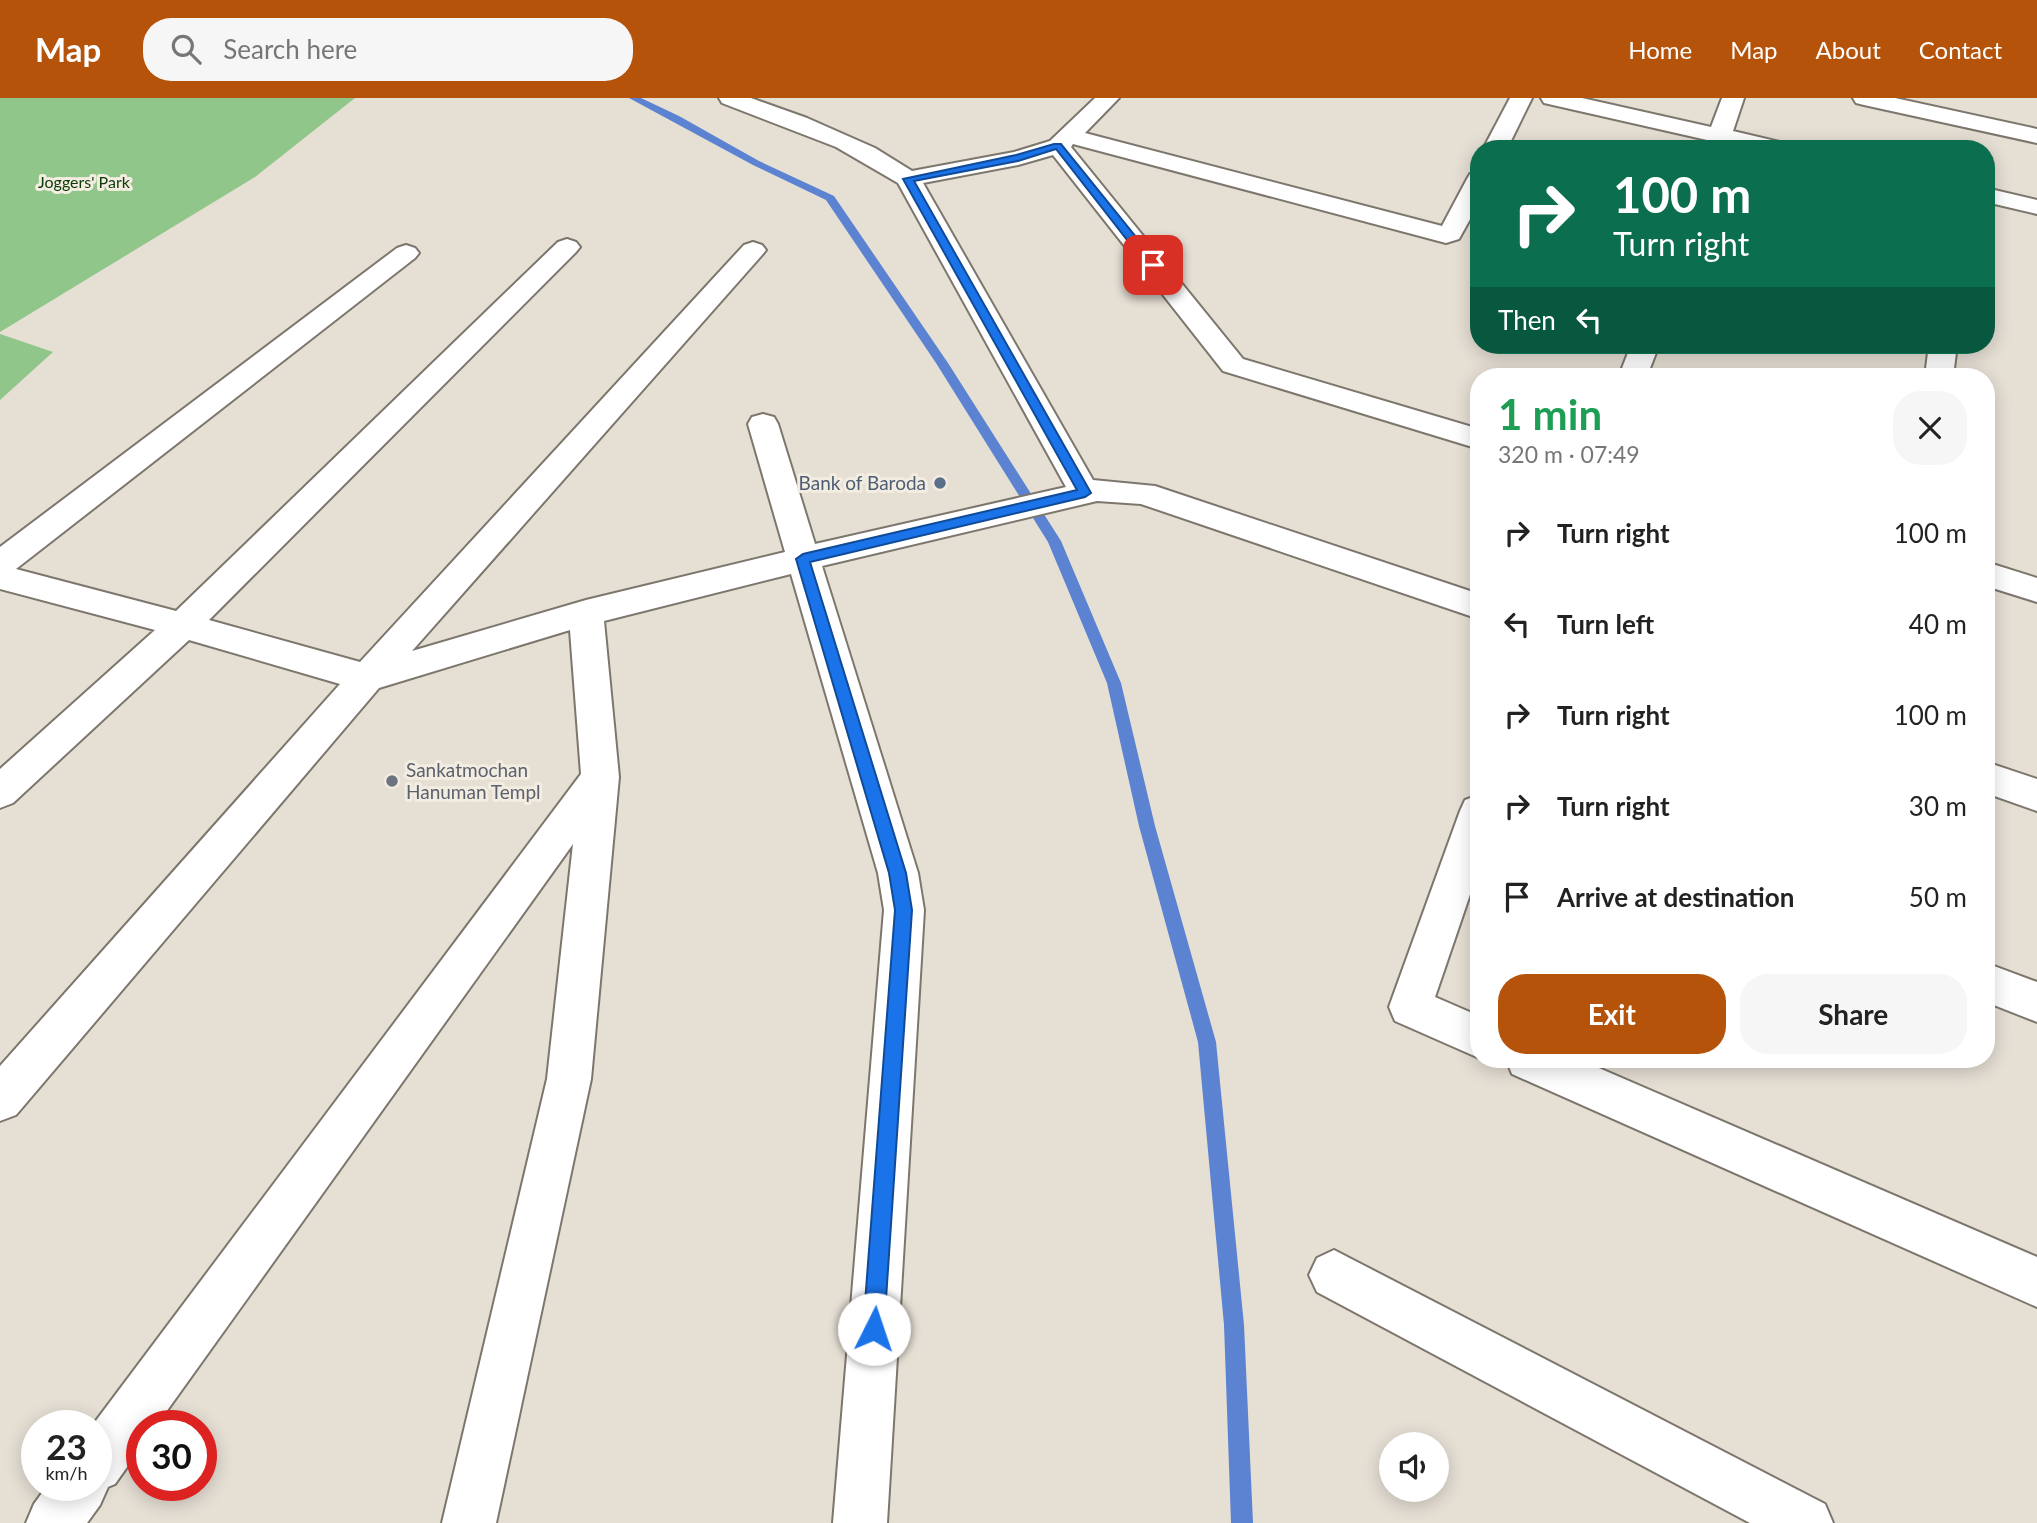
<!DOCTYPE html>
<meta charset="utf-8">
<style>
body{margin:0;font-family:Lato,sans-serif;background:#f6f6f6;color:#222;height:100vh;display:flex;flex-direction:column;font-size:26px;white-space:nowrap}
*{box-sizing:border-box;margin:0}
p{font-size:23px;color:#767676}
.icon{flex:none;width:38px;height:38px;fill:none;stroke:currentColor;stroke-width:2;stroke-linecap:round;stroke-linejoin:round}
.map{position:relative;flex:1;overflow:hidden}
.panel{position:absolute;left:1470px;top:270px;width:525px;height:700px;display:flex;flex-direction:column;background:#fff;border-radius:28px;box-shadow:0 4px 18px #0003}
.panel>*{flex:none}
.guide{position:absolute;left:1470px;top:42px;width:525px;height:214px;border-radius:28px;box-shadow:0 4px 18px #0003;background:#0b6e4f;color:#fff;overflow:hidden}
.buttons{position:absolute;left:1379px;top:1334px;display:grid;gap:14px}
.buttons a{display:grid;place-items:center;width:70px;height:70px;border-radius:50%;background:#fff;box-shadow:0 4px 18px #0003;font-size:35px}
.speed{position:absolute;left:21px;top:1312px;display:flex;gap:14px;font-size:35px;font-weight:700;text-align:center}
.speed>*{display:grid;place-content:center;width:91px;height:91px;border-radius:50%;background:#fff;box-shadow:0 4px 18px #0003;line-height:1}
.speed small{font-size:18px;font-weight:400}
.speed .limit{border:10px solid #d22;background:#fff;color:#111}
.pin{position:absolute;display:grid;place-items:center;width:60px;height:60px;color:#fff;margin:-30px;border-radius:14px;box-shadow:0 4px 10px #0006}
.me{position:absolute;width:77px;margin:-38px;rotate:4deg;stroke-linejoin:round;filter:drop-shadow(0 0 5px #0008)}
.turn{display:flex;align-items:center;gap:24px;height:147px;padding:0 28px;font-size:32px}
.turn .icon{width:91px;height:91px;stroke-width:2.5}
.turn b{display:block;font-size:49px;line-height:60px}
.then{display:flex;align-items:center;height:66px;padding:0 28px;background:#0003;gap:14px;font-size:26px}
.round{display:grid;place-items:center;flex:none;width:74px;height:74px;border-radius:28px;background:#f6f6f6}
.headline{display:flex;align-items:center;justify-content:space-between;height:119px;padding:0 28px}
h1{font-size:42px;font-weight:700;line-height:52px;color:#1e9e55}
.cta{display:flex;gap:14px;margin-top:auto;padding:14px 28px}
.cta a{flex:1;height:80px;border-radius:28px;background:#b45309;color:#fff;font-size:28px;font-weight:700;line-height:80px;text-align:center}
.cta a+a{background:#f6f6f6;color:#222}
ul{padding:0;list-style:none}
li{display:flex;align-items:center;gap:21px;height:91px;padding:0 28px}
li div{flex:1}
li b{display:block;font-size:26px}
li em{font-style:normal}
header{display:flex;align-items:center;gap:42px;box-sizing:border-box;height:98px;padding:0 35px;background:#b45309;color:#fff}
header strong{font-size:33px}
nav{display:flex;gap:38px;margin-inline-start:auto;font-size:24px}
.search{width:490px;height:63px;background:#f6f6f6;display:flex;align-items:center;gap:18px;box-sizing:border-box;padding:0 24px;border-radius:28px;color:#767676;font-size:26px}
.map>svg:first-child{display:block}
</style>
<header>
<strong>Map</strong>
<div class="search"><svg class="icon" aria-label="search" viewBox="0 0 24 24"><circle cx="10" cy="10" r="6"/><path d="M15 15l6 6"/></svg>Search here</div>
<nav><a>Home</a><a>Map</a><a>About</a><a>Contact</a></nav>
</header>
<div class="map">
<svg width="2037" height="1425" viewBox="0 0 2037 1425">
<rect width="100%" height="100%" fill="#e6dfd4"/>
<g fill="#90c689">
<path d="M0,0H355L255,79L0,234Z"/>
<path d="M0,236L53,254L0,302Z"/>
</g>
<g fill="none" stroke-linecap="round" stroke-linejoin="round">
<path fill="#5b83d1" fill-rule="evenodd" d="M629,0H641L679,18L759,63L834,98L948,265L1061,443L1121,585L1155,728L1216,944L1244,1227L1253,1425H1231L1224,1227L1198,944L1139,728L1107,585L1048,444L936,265L826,102L753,67Z"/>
<defs>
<g id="minor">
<path d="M719,0H751L807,20L875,50L912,73L1014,54L1050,43L1095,0H1119L1085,35L1442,128L1467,81L1470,76L1479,74V105L1459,141L1446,145L1073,46L1071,49L1243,261L1479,331V351L1223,273L1053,57L1018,67L923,85L1093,382L1155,388L1479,496V521L1141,406L1097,403L822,468L918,775L924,812L887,1425H833L884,812L878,775L791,476L604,523L619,679L591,981L496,1425H442L547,981L573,746L156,1328H142V1348L115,1386L108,1389L100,1407L87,1425H26L34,1406L47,1388H96V1328H92L581,676L570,532L379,590L16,1017L0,1023V968L340,586L189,542L13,705L0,710V671L155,532L0,491V449L397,150L406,147L415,150L419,155L415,160L16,471L176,513L558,144L567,141L576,144L580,149L576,154L209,522L360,564L744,147L753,144L762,147L766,152L762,157L412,553L586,502L785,454L748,326L752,319L763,316L774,319L778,326L815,446L1066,389L898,85L836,49L722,5Z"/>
<path d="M1510,0H1532L1507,51H1483Z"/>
<path d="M1541,0H1582L1711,29L1722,0H1744L1733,33L1788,46L1792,51H1748L1728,46L1727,51H1703L1707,42L1544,5Z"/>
<path d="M1853,0H1895L2037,31V45L1864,7L1856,5Z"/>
<path d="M1986,90L2037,102V116L1986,104Z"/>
<path d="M1631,247H1659L1647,278H1619Z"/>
<path d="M1929,247H1957L1953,278H1925Z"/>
<path d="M1986,464L2037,480V504L1986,488Z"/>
<path d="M1986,664L2037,681V713L1986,695Z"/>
<path d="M1479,697V770L1435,899L1479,918V960L1395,923L1389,909L1460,713L1465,702Z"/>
<path d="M1986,865L2037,884V924L1986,904Z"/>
<path d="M1506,961H1578L2037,1159V1209L1512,976Z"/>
<path d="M1334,1152L1825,1406L1833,1425H1750L1317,1194L1309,1177L1317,1160Z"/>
</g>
</defs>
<use href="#minor" stroke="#7d766d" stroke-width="4"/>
<use href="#minor" fill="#fff" fill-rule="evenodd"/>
</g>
<path fill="#1a73e8" stroke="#114b97" stroke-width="2" d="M1054,46H1061L1157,165V170H1149L1056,51L1018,63L914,83L1091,395L1085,399L810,464L906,775L912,812L884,1231L881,1238L874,1241L866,1238L863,1231L895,812L889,775L796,461L803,456L1077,392L903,81L1016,57Z"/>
<circle fill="#5c6f8a" stroke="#f3ece1" stroke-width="2.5" cx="940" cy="385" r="7"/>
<circle fill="#6b7280" stroke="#f3ece1" stroke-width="2.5" cx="392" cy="683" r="7"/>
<g text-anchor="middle" stroke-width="6" stroke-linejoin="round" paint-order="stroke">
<g font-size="16" fill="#0b3b06" stroke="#f3ece1">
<text x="84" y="90">Joggers' Park</text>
</g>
<g font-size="19" fill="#4e5e75" stroke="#f3ece1" text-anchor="end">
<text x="926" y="392">Bank of Baroda</text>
</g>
<g font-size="19" fill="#5b616d" stroke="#f3ece1" text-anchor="start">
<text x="406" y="679">Sankatmochan<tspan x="406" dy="22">Hanuman Templ</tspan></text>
</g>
</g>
</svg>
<div class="buttons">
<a><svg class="icon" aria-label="sound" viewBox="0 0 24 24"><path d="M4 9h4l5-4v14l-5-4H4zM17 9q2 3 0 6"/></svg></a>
</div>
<div class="speed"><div>23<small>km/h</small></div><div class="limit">30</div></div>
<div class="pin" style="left:1153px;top:167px;background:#d93025"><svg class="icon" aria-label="arrive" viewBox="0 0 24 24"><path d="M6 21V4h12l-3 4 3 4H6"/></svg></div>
<svg class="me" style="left:874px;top:1231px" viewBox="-20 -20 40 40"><circle r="19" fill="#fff"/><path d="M0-13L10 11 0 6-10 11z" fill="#1a73e8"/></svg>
<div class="guide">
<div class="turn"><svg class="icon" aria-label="right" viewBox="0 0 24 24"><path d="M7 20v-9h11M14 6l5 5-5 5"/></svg><div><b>100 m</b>Turn right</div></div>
<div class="then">Then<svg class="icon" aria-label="left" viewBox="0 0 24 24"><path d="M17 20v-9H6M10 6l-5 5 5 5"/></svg></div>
</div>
<section class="panel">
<div class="headline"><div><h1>1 min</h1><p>320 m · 07:49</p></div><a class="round"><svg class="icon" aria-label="close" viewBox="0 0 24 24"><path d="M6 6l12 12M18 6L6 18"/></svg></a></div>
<ul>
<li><svg class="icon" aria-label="right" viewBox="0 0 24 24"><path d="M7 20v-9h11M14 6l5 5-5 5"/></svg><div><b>Turn right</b></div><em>100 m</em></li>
<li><svg class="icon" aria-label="left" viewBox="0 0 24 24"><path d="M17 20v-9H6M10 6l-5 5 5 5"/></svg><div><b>Turn left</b></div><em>40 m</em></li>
<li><svg class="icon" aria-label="right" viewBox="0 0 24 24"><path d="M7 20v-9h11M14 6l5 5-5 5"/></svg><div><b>Turn right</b></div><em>100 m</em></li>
<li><svg class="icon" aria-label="right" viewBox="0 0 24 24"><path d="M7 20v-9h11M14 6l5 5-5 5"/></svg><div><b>Turn right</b></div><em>30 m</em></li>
<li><svg class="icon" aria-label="arrive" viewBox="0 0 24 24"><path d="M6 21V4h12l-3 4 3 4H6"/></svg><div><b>Arrive at destination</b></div><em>50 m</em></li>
</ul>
<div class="cta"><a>Exit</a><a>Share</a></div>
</section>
</div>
